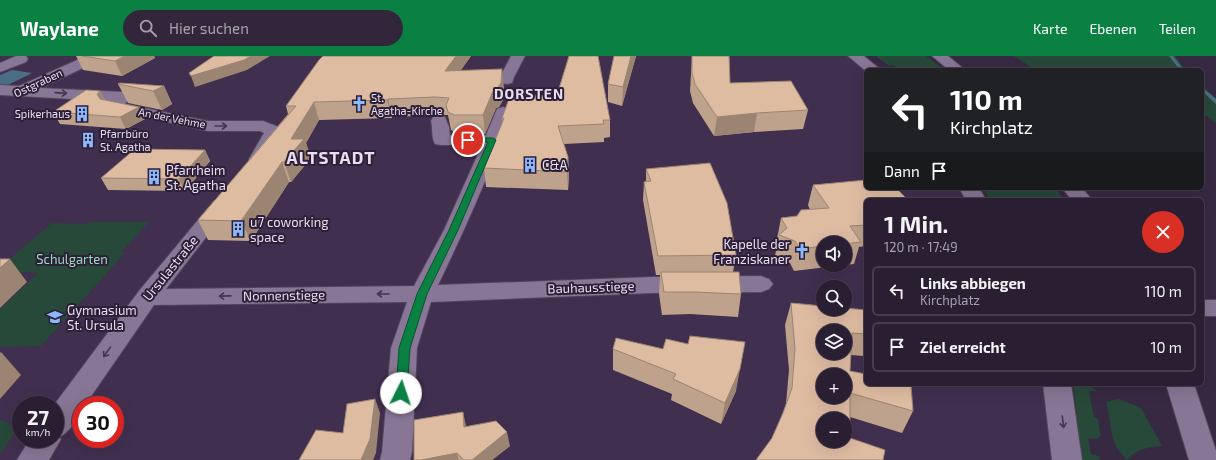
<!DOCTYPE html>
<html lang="de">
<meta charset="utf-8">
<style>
body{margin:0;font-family:"Exo 2",sans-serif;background:#32273a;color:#f1f3f6;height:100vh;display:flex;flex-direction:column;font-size:15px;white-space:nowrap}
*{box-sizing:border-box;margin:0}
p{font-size:13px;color:#a5a2ac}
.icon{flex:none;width:22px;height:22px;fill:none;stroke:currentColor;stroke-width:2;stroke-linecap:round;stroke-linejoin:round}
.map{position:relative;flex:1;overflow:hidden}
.drawer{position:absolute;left:864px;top:142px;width:340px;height:188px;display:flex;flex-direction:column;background:#2a1f32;border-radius:6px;box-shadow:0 4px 16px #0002,0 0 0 1px #463d4d}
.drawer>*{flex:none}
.hud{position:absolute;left:864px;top:12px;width:340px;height:122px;border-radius:6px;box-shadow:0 4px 16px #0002,0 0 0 1px #463d4d;background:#202124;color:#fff;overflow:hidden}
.buttons{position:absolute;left:816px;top:180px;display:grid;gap:8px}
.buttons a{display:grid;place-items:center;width:36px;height:36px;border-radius:50%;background:#2a1f32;box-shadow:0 4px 16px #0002,0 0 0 1px #463d4d;font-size:20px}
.speed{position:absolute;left:12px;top:340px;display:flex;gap:8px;font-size:20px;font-weight:700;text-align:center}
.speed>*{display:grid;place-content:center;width:52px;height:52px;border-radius:50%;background:#2a1f32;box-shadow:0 4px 16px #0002,0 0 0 1px #463d4d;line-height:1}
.speed small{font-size:10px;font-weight:400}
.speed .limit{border:6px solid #d22;background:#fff;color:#111}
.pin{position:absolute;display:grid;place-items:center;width:34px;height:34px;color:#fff;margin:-17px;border:2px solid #fff;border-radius:50%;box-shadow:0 1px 4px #0007}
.me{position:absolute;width:44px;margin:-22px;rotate:4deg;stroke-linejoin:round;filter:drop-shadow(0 0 3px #0008)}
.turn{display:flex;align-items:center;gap:14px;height:84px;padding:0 20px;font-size:18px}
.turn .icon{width:52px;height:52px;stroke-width:2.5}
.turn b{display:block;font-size:28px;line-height:34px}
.then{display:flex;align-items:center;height:38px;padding:0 20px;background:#0003;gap:8px;font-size:15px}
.round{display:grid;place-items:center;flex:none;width:42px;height:42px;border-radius:21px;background:#32273a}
.head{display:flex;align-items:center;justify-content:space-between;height:68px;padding:0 20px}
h1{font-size:24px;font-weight:700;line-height:30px}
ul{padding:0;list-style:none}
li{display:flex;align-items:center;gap:12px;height:50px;margin:0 8px 6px;padding:0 12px;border:2px solid #463d4d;border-radius:6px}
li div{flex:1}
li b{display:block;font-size:15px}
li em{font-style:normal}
header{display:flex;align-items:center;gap:24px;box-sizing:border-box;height:56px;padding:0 20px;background:#0b8043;color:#fff}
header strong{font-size:19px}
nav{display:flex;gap:22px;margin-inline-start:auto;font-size:14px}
.search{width:280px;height:36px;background:#32273a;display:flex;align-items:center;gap:10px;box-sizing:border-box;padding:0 14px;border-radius:22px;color:#a5a2ac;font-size:15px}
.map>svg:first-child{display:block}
</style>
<header>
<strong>Waylane</strong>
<div class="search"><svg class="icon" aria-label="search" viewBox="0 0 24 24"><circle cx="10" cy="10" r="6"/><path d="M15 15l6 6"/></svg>Hier suchen</div>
<nav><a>Karte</a><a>Ebenen</a><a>Teilen</a></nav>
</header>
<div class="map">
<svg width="1216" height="404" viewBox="0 0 1216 404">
<rect width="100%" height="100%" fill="#382943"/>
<path fill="#412f4f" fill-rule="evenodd" d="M0,0H849L866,14V132H961L967,144H866V328H1046L1055,404H0ZM823,187H845V209H823ZM823,231H845V253H823ZM823,275H845V297H823ZM823,319H845V341H823ZM21,349H55V383H21ZM81,349H115V383H81ZM823,363H845V385H823Z"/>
<g fill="#274939">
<path d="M876,0H926L945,14H899L893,9L889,10Z"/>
<path d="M1014,0H1175L1186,14H1035Z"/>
<path d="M1202,30L1216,42V67L1202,57Z"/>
<path d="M983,132H1055L1065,144H990Z"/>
<path d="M90,166H149L121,196L125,197L41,290L0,291V253L38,217L0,215V211L52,167L88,168Z"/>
<path d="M1073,328H1086L1098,335H1089L1094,361L1098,363L1101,380L1097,383L1088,382L1091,398L1099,400L1100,404H1081L1073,357L1077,358Z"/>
<path d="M1119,343L1141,352L1162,390C1148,391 1136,393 1127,404C1107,384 1113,370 1106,346Z"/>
<path d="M0,363L18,373L0,398Z"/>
</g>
<path fill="#4a6f84" d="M12,14L32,17L0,33V19Z"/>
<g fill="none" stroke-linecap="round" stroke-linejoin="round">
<g fill="#4a6f84" fill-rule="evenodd">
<path d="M1169,0H1173L1184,14H1180Z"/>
<path d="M1202,31L1216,43V48L1202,35Z"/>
</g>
<defs>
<g id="minor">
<path d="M16,0H26L28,3L26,6L0,16V7Z"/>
<path d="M86,0H104L102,3L41,32L123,36L129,38L131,41L125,48L208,65H263L279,71L281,75L272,96L264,107L258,108L252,107L249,103L264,77L260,75H208L107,53L105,50L109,45L0,39V29L19,30Z"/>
<path d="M511,0H525L514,21L512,27L507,28L502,27L500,21Z"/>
<path d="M848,0H864L881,14L866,15Z"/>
<path d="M932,0H948L965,14H949Z"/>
<path d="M503,51L509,53L511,56C491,116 465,173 438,229L652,221L761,220L769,223L773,228L769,233L761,236L652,237L431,246L417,292L412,396L410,404H380L382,396L391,292L407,246L154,249L85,349H81C81,360 69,377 59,381L61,383L49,404H17L30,383H55L54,349L139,235L214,145L221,143L228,145L231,149L166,233L414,230L444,174L482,89H441L435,88C431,81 433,72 431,65L433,61L439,60L445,61L449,71L450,79H486L497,53Z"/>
<path d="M959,132H979L986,144H966Z"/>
<path d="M1062,132H1082L1092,144H1072Z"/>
<rect x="1202" y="244" width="14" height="16"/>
<path d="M1043,328H1071L1082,404H1052Z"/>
<path d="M1166,328H1194L1216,395V404H1189Z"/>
</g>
</defs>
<use href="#minor" stroke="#53465c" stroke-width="2"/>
<use href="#minor" fill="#877695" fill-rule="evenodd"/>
</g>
<g fill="#bfa28b">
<path d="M76,0H154L155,2L122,20L83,14Z"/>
<path d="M471,0L460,15L504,31L503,44L499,51L496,52L485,78H457L451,74L448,59H439L392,61V62L319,64L306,87L311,102L291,126H289L251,185L208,184L198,164L288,58L286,50Z"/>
<path d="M614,0H636L622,50L608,46V28Z"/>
<path d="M692,0H729L730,27L808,54L803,73L754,76L714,80L693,47L690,35Z"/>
<path d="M118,28L164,30L172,48L162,54L128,47Z"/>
<path d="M100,35L105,44L145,63L126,73L60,68L53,56Z"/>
<path d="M502,62L610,64V81L604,82V86L564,88L568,101L569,119L568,134L486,131L484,112L503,66Z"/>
<path d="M205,94L210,105L185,135L108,134L101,122Z"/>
<path d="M646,113L736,199L733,216L741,238L738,261L690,258L662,259L659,238L660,219H656L643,144L644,126L646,125Z"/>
<path d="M813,129L866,144V190L859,191L854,208L845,209V187H823V209H844L794,215L790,207L775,200L778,185L777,183L781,162L797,160L810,154L808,149Z"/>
<path d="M791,247L866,254V295L864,300L851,299L850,315L913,355L902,377L850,361V382H772L783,357L786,348L789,314L785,269Z"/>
<path d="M613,293L736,335L721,368L671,344L672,338L613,314Z"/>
<path d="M1014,328H1044L1042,331Z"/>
<path d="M466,371L510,390L492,404H414Z"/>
</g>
<g fill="#9b8471">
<path d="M125,0H154L155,2L122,20L115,5Z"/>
<path d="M251,0H270L247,14L195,31L191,20Z"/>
<path d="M456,0H471L448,33L445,15Z"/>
<path d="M631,0H636L622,50L623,31Z"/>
<path d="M502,13L504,31L503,44L499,51L496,52L485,78L483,59Z"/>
<path d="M164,30L172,48L162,54L153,35Z"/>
<path d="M100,35L106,46L104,50L97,38Z"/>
<path d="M388,43L392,61V62L387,44Z"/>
<path d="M314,46L319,64L306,87L311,102L291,126L284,106L291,83Z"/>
<path d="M139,51L145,63L126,73L120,61Z"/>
<path d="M757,57L754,76L714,80L717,61Z"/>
<path d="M205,94L210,105L185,135L179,123Z"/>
<path d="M568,101L569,119L568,134L567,116Z"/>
<path d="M282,106L289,126L251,185L241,165Z"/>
<path d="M10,203L27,226L0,252V212Z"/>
<path d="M1,296L21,319L0,343V297Z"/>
<path d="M740,313L736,335L721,368L725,347Z"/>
<path d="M375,343L380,357L376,397L373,404H361Z"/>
<path d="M463,356L466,370L467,385L464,371Z"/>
<path d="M507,376L510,390L492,404H472Z"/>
<path d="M457,397L459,404H421Z"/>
</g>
<g fill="#debca2" stroke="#9b8471" fill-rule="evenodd">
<path d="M82,0H125L115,5Z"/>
<path d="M214,0H251L244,4L191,20L189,17Z"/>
<path d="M323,0H456L445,15L502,13L501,27L497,33L493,35L483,59H454L448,56L446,49L449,42L435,41L388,43L387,44L314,46L291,83H304L284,106H282L241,165L198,164L296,50H286L319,4Z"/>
<path d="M569,0H598L610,64H603L604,68L558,70L568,101L567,116L484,112L504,62H502L510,40L557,39Z"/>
<path d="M614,0H631L623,31L608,28Z"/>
<path d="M692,0H729L730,27L791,25L808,54L757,57L717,61L695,28L692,17Z"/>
<path d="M120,27L164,30L153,35L118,28Z"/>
<path d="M86,34L100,35L97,38L100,43L139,51L120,61L53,56Z"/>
<path d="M135,93L205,94L179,123L101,122Z"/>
<path d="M710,107L727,147L736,199L658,200L644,126L651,125L646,113Z"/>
<path d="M866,124V132H896L908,144H866V169L850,170L861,186L845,188V187H823V190L800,193L795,185L779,179L787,172L781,162L797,160L801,154L829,152L813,129Z"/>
<path d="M0,203H10L0,212Z"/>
<path d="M661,216H739L741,238L693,236H664Z"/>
<path d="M791,247L823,250V253H845V252L866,254V278L852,277L850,315L866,318V328H906L911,329L913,355L850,337V382L885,394L883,404H756L772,382L783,357L792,332L795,293ZM823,275H845V297H823ZM823,319H845V341H823ZM823,363H845V385H823Z"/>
<path d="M690,280L745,286L740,313L725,347L673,323L676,318L613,293L616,282L663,293L666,283L688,288Z"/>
<path d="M375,343L370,383L361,404H299L316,374L343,377L347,348Z"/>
<path d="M463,356L464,371L496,365L507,376L472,404H464L457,397L421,404H414V364Z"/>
</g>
<defs><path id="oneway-shaft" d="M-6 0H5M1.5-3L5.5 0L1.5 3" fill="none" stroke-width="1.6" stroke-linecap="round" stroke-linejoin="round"/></defs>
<g stroke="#443550">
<use href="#oneway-shaft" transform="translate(61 37) rotate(4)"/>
<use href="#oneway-shaft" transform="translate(221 70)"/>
<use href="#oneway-shaft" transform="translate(383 238) rotate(180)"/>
<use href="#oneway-shaft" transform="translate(225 240) rotate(179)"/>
<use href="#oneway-shaft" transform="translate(107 296) rotate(126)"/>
<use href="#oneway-shaft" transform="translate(1063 366) rotate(83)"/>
</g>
<path fill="#0b8043" stroke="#07532c" d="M493,82L496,84L458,174L427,238L410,292L407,337L405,340L401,341L397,340L396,337L399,292L417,238L449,174L488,86H468L465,84L468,82Z"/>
<defs>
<symbol id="church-bare" viewBox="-9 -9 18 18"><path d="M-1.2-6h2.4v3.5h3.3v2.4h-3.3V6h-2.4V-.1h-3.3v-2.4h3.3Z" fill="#8cb9fc" stroke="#2e1f39" stroke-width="2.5" paint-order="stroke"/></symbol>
<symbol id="building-bare" viewBox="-9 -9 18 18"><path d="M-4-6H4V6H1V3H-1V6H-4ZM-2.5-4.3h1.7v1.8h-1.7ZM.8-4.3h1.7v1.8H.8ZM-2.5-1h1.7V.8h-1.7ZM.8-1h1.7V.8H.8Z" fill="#8cb9fc" stroke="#2e1f39" stroke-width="2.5" paint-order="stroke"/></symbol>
<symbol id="school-bare" viewBox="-9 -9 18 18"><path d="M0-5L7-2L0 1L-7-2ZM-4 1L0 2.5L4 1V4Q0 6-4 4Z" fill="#8cb9fc" stroke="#2e1f39" stroke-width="2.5" paint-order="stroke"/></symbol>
</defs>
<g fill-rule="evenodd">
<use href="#church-bare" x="348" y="37" width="22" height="22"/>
<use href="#building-bare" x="71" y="47" width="22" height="22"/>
<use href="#building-bare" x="77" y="73" width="22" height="22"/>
<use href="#building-bare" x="519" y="98" width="22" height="22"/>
<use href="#building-bare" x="143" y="110" width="22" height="22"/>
<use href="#building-bare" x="227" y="162" width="22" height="22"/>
<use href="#church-bare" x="791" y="184" width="22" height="22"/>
<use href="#school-bare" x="44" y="250" width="22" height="22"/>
</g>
<g text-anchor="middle" stroke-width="4" stroke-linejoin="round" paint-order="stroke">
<g font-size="11" fill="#e7deef" stroke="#2e1f39">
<text transform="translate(38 27) rotate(-25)" y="4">Ostgraben</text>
<text transform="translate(172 62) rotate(11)" y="4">An der Vehme</text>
</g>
<g font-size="11" fill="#e7deef" stroke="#2e1f39" text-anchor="start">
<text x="371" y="46">St.<tspan x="371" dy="13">Agatha-Kirche</tspan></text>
<text x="70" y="62" text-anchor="end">Spikerhaus</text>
<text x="100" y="82">Pfarrbüro<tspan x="100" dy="13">St. Agatha</tspan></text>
</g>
<g font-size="13" fill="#e7deef" stroke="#2e1f39" text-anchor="start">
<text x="542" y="114">C&amp;A</text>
<text x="166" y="119">Pfarrheim<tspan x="166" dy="15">St. Agatha</tspan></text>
<text x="250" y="171">u7 coworking<tspan x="250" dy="15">space</tspan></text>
<text x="790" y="193" text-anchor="end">Kapelle der<tspan x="790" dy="15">Franziskaner</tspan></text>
<text x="67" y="259">Gymnasium<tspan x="67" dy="15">St. Ursula</tspan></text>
</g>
<g font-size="13" fill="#98dcba" stroke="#2e1f39">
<text x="72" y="208">Schulgarten</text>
</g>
<g font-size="13" fill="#e7deef" stroke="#2e1f39">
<text transform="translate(170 212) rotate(-51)" y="5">Ursulastraße</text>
<text transform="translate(591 231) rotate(-2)" y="5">Bauhausstiege</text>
<text transform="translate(284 239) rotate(-1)" y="5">Nonnenstiege</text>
</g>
<g font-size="14" font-weight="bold" letter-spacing="1" fill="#e7deef" stroke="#2e1f39">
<text x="529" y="43">DORSTEN</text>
</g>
<g font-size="17" font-weight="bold" letter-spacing="1" fill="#e7deef" stroke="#2e1f39">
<text x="331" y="108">ALTSTADT</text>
</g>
</g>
</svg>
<div class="buttons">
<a><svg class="icon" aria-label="sound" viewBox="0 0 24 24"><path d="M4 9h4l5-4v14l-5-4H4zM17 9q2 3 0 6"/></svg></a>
<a><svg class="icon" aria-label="search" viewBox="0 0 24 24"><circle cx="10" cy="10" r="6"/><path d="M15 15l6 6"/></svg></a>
<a><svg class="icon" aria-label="layers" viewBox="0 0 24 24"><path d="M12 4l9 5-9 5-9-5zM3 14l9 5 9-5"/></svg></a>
<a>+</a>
<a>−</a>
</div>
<div class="speed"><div>27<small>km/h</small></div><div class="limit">30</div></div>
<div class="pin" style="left:468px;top:84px;background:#d93025"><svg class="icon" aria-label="arrive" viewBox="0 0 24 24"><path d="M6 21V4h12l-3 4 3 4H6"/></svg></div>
<svg class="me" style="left:401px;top:337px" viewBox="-20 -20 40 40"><circle r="19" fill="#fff"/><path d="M0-13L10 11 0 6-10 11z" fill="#0b8043"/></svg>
<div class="hud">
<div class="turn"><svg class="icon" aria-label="left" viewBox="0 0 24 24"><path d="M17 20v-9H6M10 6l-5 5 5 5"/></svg><div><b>110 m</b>Kirchplatz</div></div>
<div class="then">Dann<svg class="icon" aria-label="arrive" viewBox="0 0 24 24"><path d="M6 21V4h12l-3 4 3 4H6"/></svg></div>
</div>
<section class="drawer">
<div class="head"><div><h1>1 Min.</h1><p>120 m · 17:49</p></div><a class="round" style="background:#d93025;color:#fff"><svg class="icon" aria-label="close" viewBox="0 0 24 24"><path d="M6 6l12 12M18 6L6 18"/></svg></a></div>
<ul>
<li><svg class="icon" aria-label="left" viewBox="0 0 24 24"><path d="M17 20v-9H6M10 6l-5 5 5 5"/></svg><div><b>Links abbiegen</b><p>Kirchplatz</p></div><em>110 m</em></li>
<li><svg class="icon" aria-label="arrive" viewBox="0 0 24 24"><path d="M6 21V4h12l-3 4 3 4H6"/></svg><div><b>Ziel erreicht</b></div><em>10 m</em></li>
</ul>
</section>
</div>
